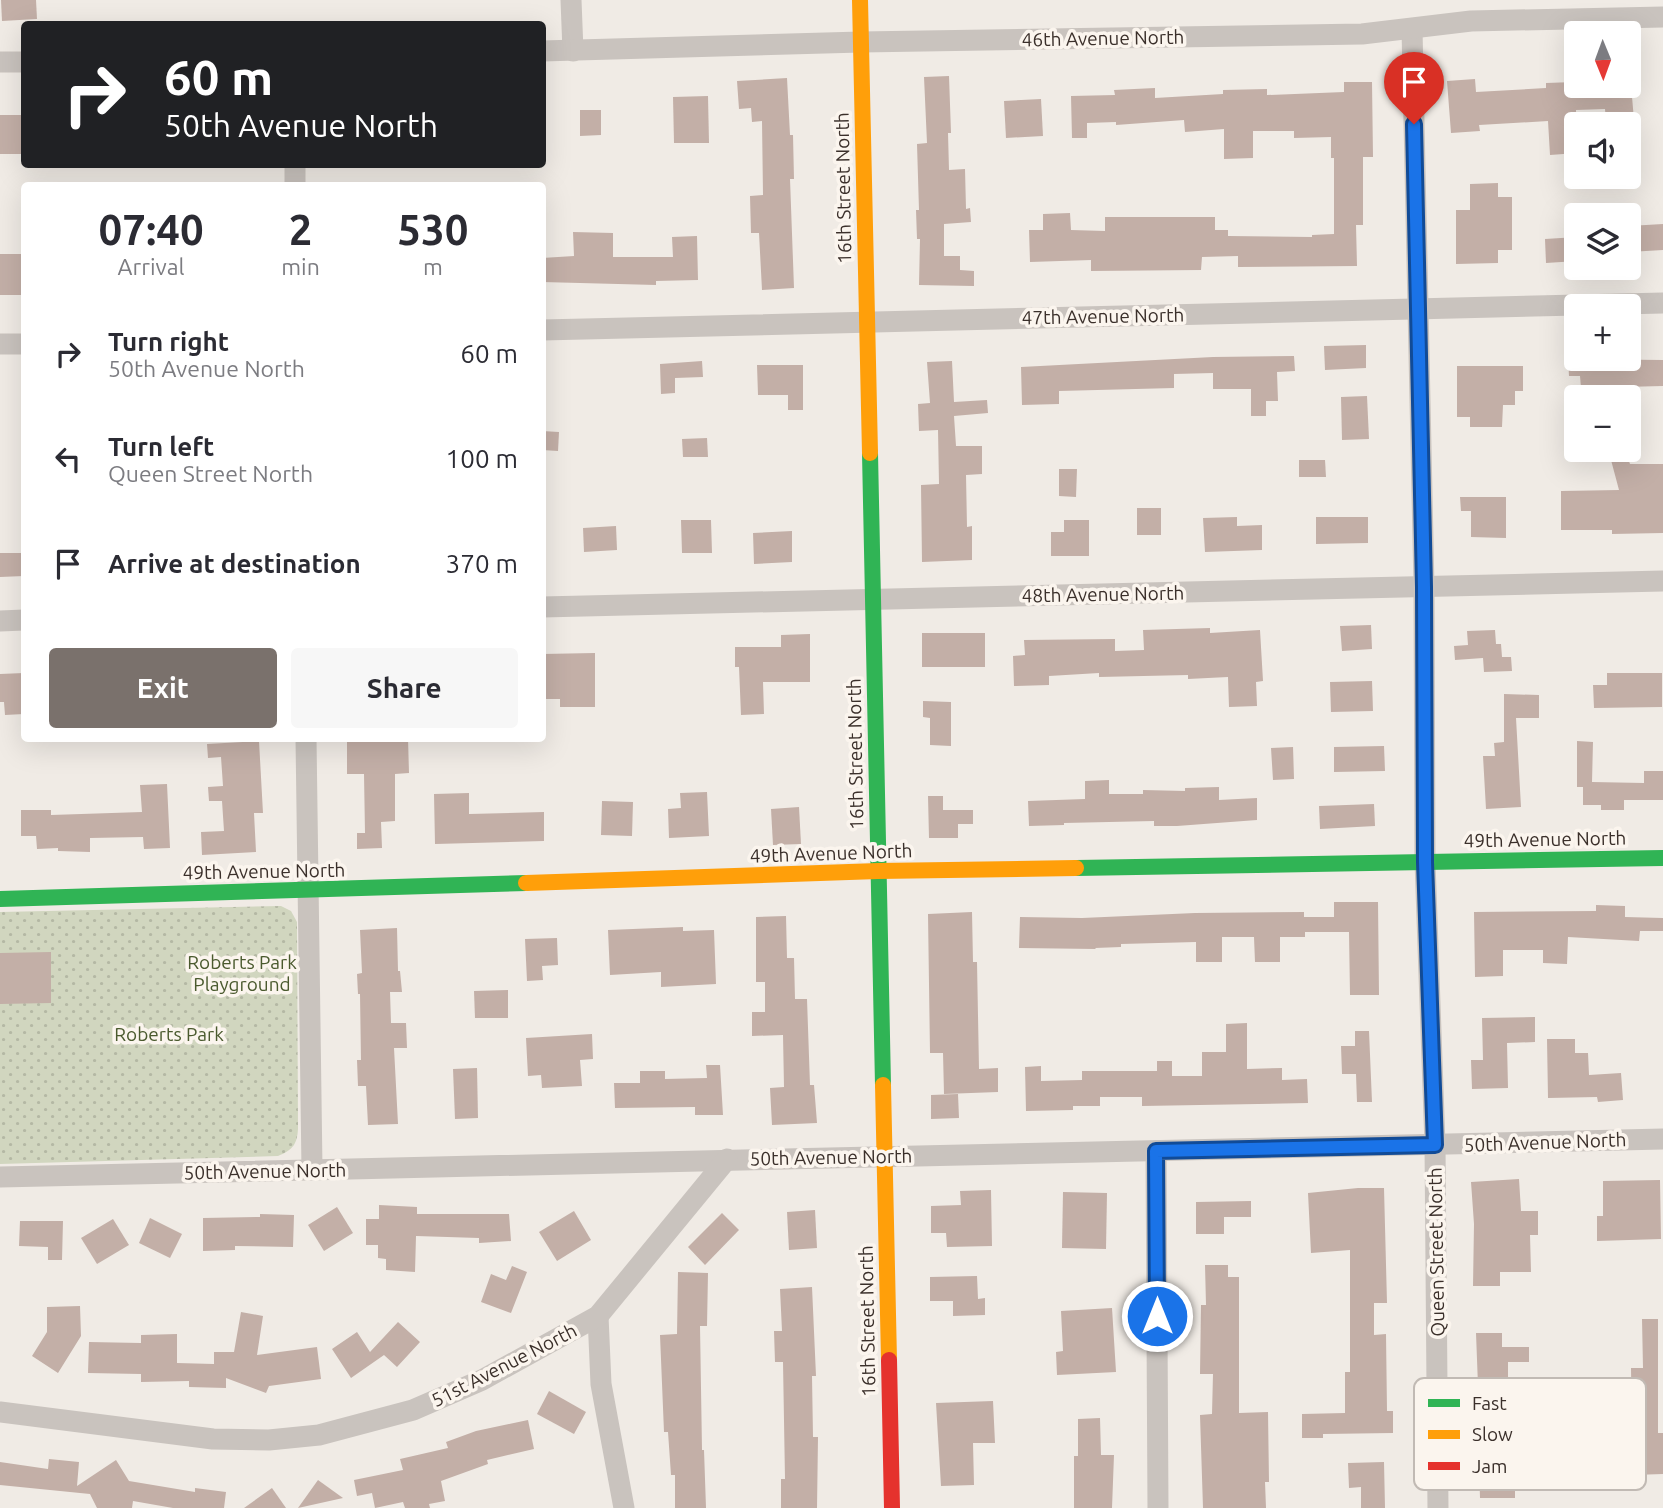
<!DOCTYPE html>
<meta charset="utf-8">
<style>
body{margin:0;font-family:Ubuntu,sans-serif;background:#f7f7f7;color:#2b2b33;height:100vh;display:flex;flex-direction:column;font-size:26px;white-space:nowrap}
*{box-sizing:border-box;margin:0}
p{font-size:23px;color:#7c7c81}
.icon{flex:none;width:38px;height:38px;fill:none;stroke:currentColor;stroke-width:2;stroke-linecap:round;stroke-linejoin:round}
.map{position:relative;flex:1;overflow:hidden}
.drawer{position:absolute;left:21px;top:182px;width:525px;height:560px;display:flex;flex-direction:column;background:#fff;border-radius:7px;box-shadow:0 7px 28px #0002}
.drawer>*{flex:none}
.guide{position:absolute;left:21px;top:21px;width:525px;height:147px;border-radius:7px;box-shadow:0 7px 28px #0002;background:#202124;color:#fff;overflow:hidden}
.needle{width:46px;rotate:179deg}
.tools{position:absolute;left:1564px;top:21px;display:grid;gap:14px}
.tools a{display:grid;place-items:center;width:77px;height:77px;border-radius:7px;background:#fff;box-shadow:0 7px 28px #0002;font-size:35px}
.pin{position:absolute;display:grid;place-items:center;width:60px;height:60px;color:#fff;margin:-72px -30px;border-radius:50% 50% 50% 0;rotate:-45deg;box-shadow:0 0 7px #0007}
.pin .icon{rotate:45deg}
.me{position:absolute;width:77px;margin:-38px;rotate:0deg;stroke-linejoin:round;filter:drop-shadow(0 0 5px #0008)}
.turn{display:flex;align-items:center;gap:24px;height:147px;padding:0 28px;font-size:32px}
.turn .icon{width:91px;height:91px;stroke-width:2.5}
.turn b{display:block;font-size:49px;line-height:60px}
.eta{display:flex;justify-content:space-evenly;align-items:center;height:119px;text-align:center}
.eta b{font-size:42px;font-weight:600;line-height:49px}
.cta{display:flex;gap:14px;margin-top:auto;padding:14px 28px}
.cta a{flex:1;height:80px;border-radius:7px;background:#7a716c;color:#fff;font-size:28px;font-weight:600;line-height:80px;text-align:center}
.cta a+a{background:#f7f7f7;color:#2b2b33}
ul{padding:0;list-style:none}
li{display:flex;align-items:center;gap:21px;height:105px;padding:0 28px}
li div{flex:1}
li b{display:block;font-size:26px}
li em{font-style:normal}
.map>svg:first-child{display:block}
</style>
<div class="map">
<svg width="1663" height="1508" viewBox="0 0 1663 1508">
<defs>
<pattern id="park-dots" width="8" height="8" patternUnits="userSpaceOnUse" patternTransform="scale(1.75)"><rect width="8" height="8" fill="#d1d6bf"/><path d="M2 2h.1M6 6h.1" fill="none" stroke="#b4b8a4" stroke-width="1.8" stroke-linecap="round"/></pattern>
</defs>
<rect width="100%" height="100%" fill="#f0ebe5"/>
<path fill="url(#park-dots)" d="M281,906L291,911L297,922L298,1129C297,1144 293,1150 278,1156L0,1164V912Z"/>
<g fill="#c3afa7">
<path d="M1,0H36L37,19L2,21Z"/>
<path d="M949,76L951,133H948L949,170L965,169L966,209L970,208L971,222L944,224V256H960V270L974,271V286L919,285L920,239H917L916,210H919L917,144L927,143L924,77Z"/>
<path d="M787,78L790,135H793L794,179H790L794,288L762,290L759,233H751L750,196L763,195L762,121L752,122L751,108L739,109L737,81Z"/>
<path d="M1475,79L1476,92L1546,88V83L1574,82L1575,96L1604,94L1603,87L1631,85L1634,120L1606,123L1605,109L1576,110L1577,153L1550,155L1548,121L1479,125L1480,131L1451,133L1447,81Z"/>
<path d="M1344,82H1372L1373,157H1363V225H1356L1357,266L1238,267V256L1202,257L1201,270L1091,271V260L1030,262L1029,230H1043V214L1070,213L1071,230L1105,231V217H1215V230H1228V236L1312,237V235L1334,234V158H1331V137L1294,138V131H1253V158L1224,159V129L1185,132L1184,120L1116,125V122L1087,123V138H1072L1071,96L1115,95L1114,90L1155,88V98L1223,94V90L1267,89V95L1344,92Z"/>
<path d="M708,96L709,143H674L673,97Z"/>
<path d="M1041,99L1043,136L1006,138L1004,101Z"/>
<path d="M580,110H601V135L580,136Z"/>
<rect x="0" y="115" width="24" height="39"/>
<path d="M1498,183V197H1512V250H1498V263L1456,264V210H1470V184Z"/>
<path d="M1663,224V250L1629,252V226Z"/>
<path d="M573,232L613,233V257H673L672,237L697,236L698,280L656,281V285L542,282V258L574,256Z"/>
<path d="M1577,237V261L1546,263L1545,239Z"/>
<rect x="0" y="254" width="24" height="41"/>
<path d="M1366,345V368L1325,370L1324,346Z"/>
<path d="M1294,356L1295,371L1277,372L1278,401H1266V416H1251V389H1213V373L1174,374V388L1059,391V404L1022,405L1021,367L1213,357Z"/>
<path d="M1568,359L1663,360V386L1581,388L1580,376H1569Z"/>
<path d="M702,361L703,377L675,378V393L661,394L660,364Z"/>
<path d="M952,361L954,402L987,400L988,413L954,416L956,446H982V474L966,475L967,527L972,526V560L922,562L921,485L939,484L938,430L919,431L918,404L930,403L927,362Z"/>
<path d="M757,365H803V410H788V395H758Z"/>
<path d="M1457,366H1523V391H1515V405H1503L1502,427H1470V417H1457Z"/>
<path d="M1367,396L1369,439L1342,440L1341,397Z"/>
<path d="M542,431L559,432L558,451L542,450Z"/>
<path d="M707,438L708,457H683L682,439Z"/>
<path d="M1627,456L1630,464H1663V533L1612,534V530H1561V491L1619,490L1611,460Z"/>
<path d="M1299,460H1325L1326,477H1299Z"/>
<path d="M1059,469H1077L1076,497L1059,496Z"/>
<path d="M1460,497H1506V538L1471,537V511H1461Z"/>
<rect x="1137" y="508" width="24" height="27"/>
<path d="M1237,517V526L1262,525V550L1205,552L1203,518Z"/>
<path d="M1316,517H1368V543L1316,544Z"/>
<path d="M681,520H711L712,553H682Z"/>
<path d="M1064,520H1089V556H1051V532H1064Z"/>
<path d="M616,526L617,550L584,552L583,528Z"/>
<path d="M792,531V562L754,564L753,533Z"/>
<path d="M0,553H24V576L0,577Z"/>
<path d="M1371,625L1372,649L1342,651L1340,626Z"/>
<path d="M1210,628V633L1260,630L1263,681L1256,682L1257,706L1229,707L1228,677L1188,679V675L1099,677V673L1049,676V685L1014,686L1013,656L1025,655L1024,640L1115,639V651L1144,650L1143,630Z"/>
<path d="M1495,630L1496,644H1501L1502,657H1497H1511L1512,671L1484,672L1483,658L1455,660L1454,646L1468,645L1467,631Z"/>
<rect x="922" y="633" width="63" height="34"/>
<path d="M810,634V682H763L764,714L741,715L739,667H735V647H781V635Z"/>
<path d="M595,653V707H560V699H542V654Z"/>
<path d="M24,673V714L5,715L4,702H0V674Z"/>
<path d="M1607,673H1662V707L1594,708L1593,685H1607Z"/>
<path d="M1372,681L1373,711L1331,712L1330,682Z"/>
<path d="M1504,694L1539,695V718H1516L1521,807L1486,809L1483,756H1495L1494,743L1504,742Z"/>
<path d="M923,701L951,702V746L930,745V718L923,717Z"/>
<path d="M347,738H408L409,773L395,774V821L381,822L382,848L357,849V833H365L364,774H347Z"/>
<path d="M259,741L263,813H254L256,852L202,855L201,832L224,831L222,801H209L208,787L223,786L221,757L208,758L207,744Z"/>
<path d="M1577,741L1593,742L1592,782L1644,783V771H1663V800H1624V810H1601V805H1583V787H1577Z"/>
<path d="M1384,746L1385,771L1334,772V747Z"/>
<path d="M1293,747L1294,779L1273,780L1271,748Z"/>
<path d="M1109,780V794H1143V790L1185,791V788L1219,787V800L1257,798V820L1177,826H1154V821L1064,823V825L1029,826L1028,801L1085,799V781Z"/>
<path d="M167,784L170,848L144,849L143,837L90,838V852L58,851V848L37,849L36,836H21V810H51V815L142,812L140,785Z"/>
<path d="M707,792L709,836L669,838L668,809L681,808L680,793Z"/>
<path d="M469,793V814L544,812V841L435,844L434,794Z"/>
<path d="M928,796H943V810H973V824H958V838H929Z"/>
<path d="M602,801L633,802L632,836L601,835Z"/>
<path d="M1374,804L1375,826L1320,829L1319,806Z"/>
<path d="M799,807L801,844L773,845L771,809Z"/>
<path d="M1334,902H1378L1379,995H1350L1349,932H1305V937H1280V962H1255L1254,937H1222V962H1196V942L1121,944V947L1095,948L1096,949L1019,948L1020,917L1082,918L1195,913L1304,912V917H1334Z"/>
<path d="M1596,905L1625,906V917L1663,918V931H1640L1639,941L1568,937L1567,964L1543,963V950H1503V976L1475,977L1474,912L1596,911Z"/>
<path d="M972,912L973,962H977L979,1069L998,1068V1092L944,1094L943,1053H930L928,914Z"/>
<path d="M786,916L787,958H794L795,999H807L810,1085H814L817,1123L772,1125L770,1088L784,1087L783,1035L752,1036V1012H765V982H756V917Z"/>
<path d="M683,927V931L714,930L716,984L661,987V972L610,975L608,930Z"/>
<path d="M397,928L398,971H400L402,992H390L391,1023H406L407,1048H394L398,1124L368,1125L366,1086H358L357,1060H361L360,994H358L357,974L362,973L360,930Z"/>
<path d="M557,938L558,965L542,966L543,980L527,981L525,939Z"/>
<path d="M51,952V1003L0,1004V953Z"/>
<path d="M508,990V1018H475L474,991Z"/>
<path d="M1535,1017V1042L1507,1043L1508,1088L1472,1089L1471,1060H1483L1482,1018Z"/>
<path d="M1247,1023V1069L1282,1068V1080L1307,1079L1308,1103L1142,1106V1097H1100V1106H1073V1110L1026,1111L1025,1067L1041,1066V1081L1082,1080V1071H1157V1061H1172V1076H1202V1052H1226V1024Z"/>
<path d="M1355,1031H1369L1372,1102H1357L1356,1074H1342L1341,1046H1355Z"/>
<path d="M592,1034L593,1059L580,1060L582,1086L542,1088L541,1075L528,1076L526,1038Z"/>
<path d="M1547,1039H1575V1053H1588L1589,1075L1621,1073L1623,1100L1598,1102L1597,1097L1548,1098Z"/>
<path d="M706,1065H720L723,1115H695V1107L615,1108L614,1083H640V1071H665V1079L707,1078Z"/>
<path d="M477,1068L478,1118L455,1119L453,1069Z"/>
<path d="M958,1094L959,1118L931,1119V1095Z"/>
<path d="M1519,1179L1521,1211H1538V1235H1530L1531,1272H1500V1286H1473L1474,1224L1471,1182Z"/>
<path d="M1660,1180L1661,1239L1597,1241V1216H1603V1181Z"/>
<path d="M1358,1188H1384L1387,1303H1374V1335L1386,1334L1387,1411H1393V1433L1323,1434V1438H1302V1414L1345,1413V1372H1350V1250L1311,1253L1308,1193Z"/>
<path d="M991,1190L992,1246L947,1247L946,1233H931V1206L961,1205L960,1191Z"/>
<path d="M1063,1192L1107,1193L1106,1249L1062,1248Z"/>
<path d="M1251,1201V1217H1224V1234H1196V1202Z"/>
<path d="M379,1205L417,1207V1214H509L511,1241L479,1243V1238L416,1236L415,1272L386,1270V1259L378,1258V1245H366V1219H379Z"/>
<path d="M337,1207L353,1233L324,1251L308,1225Z"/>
<path d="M815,1210L817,1248L789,1250L787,1212Z"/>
<path d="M574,1211L591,1240L557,1261L539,1232Z"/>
<path d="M722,1213L739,1230L705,1265L688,1247Z"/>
<path d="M260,1214L294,1215L293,1247L235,1246V1250L203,1251V1218L260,1217Z"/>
<path d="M150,1218L182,1234L170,1258L139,1243Z"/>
<path d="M113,1219L129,1245L97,1264L81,1238Z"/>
<path d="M20,1221H63L62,1260H48V1247L19,1246Z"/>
<path d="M1205,1265H1228V1277H1239V1413L1268,1412L1269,1482H1265L1266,1508H1203L1200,1415L1212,1414L1213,1374H1200L1201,1305H1206Z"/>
<path d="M512,1266L527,1272L511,1313L481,1302L491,1274L506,1280Z"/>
<path d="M678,1272L708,1273L707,1326H700L702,1450H704L706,1508H675V1475H671L668,1432H664L660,1335L677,1334Z"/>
<path d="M977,1276L978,1299L985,1298V1315L953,1316V1301H930V1277Z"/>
<path d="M812,1287L816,1376H812L813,1437H818L817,1508H781V1479H785L783,1362H775L774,1331H782L780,1289Z"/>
<path d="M80,1306L81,1336L58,1373L32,1356L47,1332V1307Z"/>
<path d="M1112,1308L1116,1372L1057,1375L1056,1352L1063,1351L1061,1311Z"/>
<path d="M241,1312L263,1316L257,1355L317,1347L321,1379L269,1386L266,1393L226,1378V1388L189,1387V1381L141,1382V1374L88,1373L89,1342L141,1343V1335L177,1334V1363L214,1364V1352H234Z"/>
<path d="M1642,1319H1658V1433H1663V1474L1633,1475L1632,1461H1616V1433H1632L1631,1368H1643Z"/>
<path d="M398,1322L420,1342L397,1367L384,1355L351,1378L332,1349L357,1332L370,1352Z"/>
<path d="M1476,1333H1502V1347H1529V1362H1508V1393H1515L1514,1408H1507L1508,1464H1515V1498H1480L1479,1465H1481Z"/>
<path d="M549,1391L586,1412L574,1434L537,1414Z"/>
<path d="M993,1401L995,1443H973L974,1485L941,1486L936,1403Z"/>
<path d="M1100,1418L1101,1455H1114L1112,1508H1074V1456H1078V1419Z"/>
<path d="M528,1420L534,1449L487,1460L488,1464L441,1481L445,1501L429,1504L430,1508H405L403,1502L375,1508L372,1493L357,1496L354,1480L403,1470L400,1459L448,1448L446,1442L476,1431Z"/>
<path d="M49,1459L79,1462L77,1486L116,1460L129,1481L195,1492V1488L226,1492L224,1508H173L133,1501L132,1508H97L90,1494L0,1485V1462L48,1469Z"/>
<path d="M1384,1462L1385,1508H1361V1487L1349,1488L1348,1463Z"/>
<path d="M318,1480L343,1498L298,1508Z"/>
<path d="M272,1488L286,1508H244Z"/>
</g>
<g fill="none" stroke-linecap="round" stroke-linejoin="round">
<g stroke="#c9c3be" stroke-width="21">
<path d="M571,0L573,51"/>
<path d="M1412,29L1424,587L1425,862L1435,1145L1438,1508"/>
<path d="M542,51L861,42L1362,34L1471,21L1663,17"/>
<path d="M0,62H24"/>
<path d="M295,164V186"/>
<path d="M542,330L1663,303"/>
<path d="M0,344H24"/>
<path d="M542,607L1663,581"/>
<path d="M0,621L24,620"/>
<path d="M306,738L312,1169"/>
<path d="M1156,1151L1158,1508"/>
<path d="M0,1177L1663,1139"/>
<path d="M598,1316L601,1384L624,1508"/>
<path d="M0,1412L213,1439L269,1440L319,1435L413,1410L482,1380L598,1316L727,1159"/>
</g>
<g stroke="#30b455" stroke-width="16">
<path d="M870,453L883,1085"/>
<path d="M1076,868L1663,858"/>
<path d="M0,899L526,883"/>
</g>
<g stroke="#ff9f0a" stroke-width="16">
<path d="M860,0L870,453"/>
<path d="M526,883L878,871L1076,868"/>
<path d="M883,1085L889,1360"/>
</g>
<path stroke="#e5322d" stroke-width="16" d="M889,1360L892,1508"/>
</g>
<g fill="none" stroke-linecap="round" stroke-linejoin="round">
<defs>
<path id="route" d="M1157,1316L1156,1151L1435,1145L1425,862L1424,587L1414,124"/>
</defs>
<use href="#route" stroke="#114b97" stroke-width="18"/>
<use href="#route" stroke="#1a73e8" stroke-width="12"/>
</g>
<g text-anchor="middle" stroke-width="7" stroke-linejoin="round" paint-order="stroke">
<g font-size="19" fill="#3b302b" stroke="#fbf5ee">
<text transform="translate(1103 38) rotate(-1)" y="7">46th Avenue North</text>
<text transform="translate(843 188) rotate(-91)" y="7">16th Street North</text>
<text transform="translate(1103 316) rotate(-1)" y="7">47th Avenue North</text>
<text transform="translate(1103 594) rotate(-1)" y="7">48th Avenue North</text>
<text transform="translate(855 754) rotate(-91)" y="7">16th Street North</text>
<text transform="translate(1545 839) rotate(-1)" y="7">49th Avenue North</text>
<text transform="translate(831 853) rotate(-2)" y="7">49th Avenue North</text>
<text transform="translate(264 871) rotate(-1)" y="7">49th Avenue North</text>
<text transform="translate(1545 1142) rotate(-2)" y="7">50th Avenue North</text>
<text transform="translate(831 1157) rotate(-1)" y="7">50th Avenue North</text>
<text transform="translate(265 1171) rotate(-1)" y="7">50th Avenue North</text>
<text transform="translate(1436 1252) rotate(-91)" y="7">Queen Street North</text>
<text transform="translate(867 1321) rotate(-91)" y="7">16th Street North</text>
<text transform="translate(504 1365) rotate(-27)" y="7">51st Avenue North</text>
</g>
<g font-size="19" fill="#4a5a2e" stroke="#fbf5ee">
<text x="242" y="969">Roberts Park<tspan x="242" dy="22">Playground</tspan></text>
<text x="169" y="1041">Roberts Park</text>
</g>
</g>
<rect x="1414" y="1378" width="232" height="112" rx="10" fill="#fbf5ee" stroke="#c1bab4" stroke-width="2"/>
<rect x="1428" y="1399" width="32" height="8" fill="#30b455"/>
<rect x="1428" y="1430" width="32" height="9" fill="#ff9f0a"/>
<rect x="1428" y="1462" width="32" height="8" fill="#e5322d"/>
<g font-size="19" fill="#3b302b">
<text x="1472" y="1410">Fast</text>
<text x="1472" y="1441">Slow</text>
<text x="1472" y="1473">Jam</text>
</g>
</svg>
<div class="tools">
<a><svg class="needle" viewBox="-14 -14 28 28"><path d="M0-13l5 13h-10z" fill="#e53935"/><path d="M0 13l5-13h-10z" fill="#7c7c81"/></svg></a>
<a><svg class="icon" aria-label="sound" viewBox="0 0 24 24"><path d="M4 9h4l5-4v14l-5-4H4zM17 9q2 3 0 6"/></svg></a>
<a><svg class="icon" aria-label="layers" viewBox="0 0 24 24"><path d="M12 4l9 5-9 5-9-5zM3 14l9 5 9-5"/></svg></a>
<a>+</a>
<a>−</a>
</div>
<div class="pin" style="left:1414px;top:124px;background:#d93025"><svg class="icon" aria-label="arrive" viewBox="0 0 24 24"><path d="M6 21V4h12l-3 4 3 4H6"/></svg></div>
<svg class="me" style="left:1157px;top:1316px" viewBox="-20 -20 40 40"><circle r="17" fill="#1a73e8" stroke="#fff" stroke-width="3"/><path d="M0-11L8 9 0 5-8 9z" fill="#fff"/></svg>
<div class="guide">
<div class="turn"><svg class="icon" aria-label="right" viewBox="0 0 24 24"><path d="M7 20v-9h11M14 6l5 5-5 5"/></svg><div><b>60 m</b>50th Avenue North</div></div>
</div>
<section class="drawer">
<div class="eta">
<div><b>07:40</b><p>Arrival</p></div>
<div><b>2</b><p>min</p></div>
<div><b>530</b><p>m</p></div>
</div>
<ul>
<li><svg class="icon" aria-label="right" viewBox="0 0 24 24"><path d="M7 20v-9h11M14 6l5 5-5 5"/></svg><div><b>Turn right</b><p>50th Avenue North</p></div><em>60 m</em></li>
<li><svg class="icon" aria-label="left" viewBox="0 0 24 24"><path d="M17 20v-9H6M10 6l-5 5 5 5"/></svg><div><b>Turn left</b><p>Queen Street North</p></div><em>100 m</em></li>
<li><svg class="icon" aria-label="arrive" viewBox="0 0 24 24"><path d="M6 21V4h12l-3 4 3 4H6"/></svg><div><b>Arrive at destination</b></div><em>370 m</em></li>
</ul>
<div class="cta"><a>Exit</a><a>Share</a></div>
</section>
</div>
